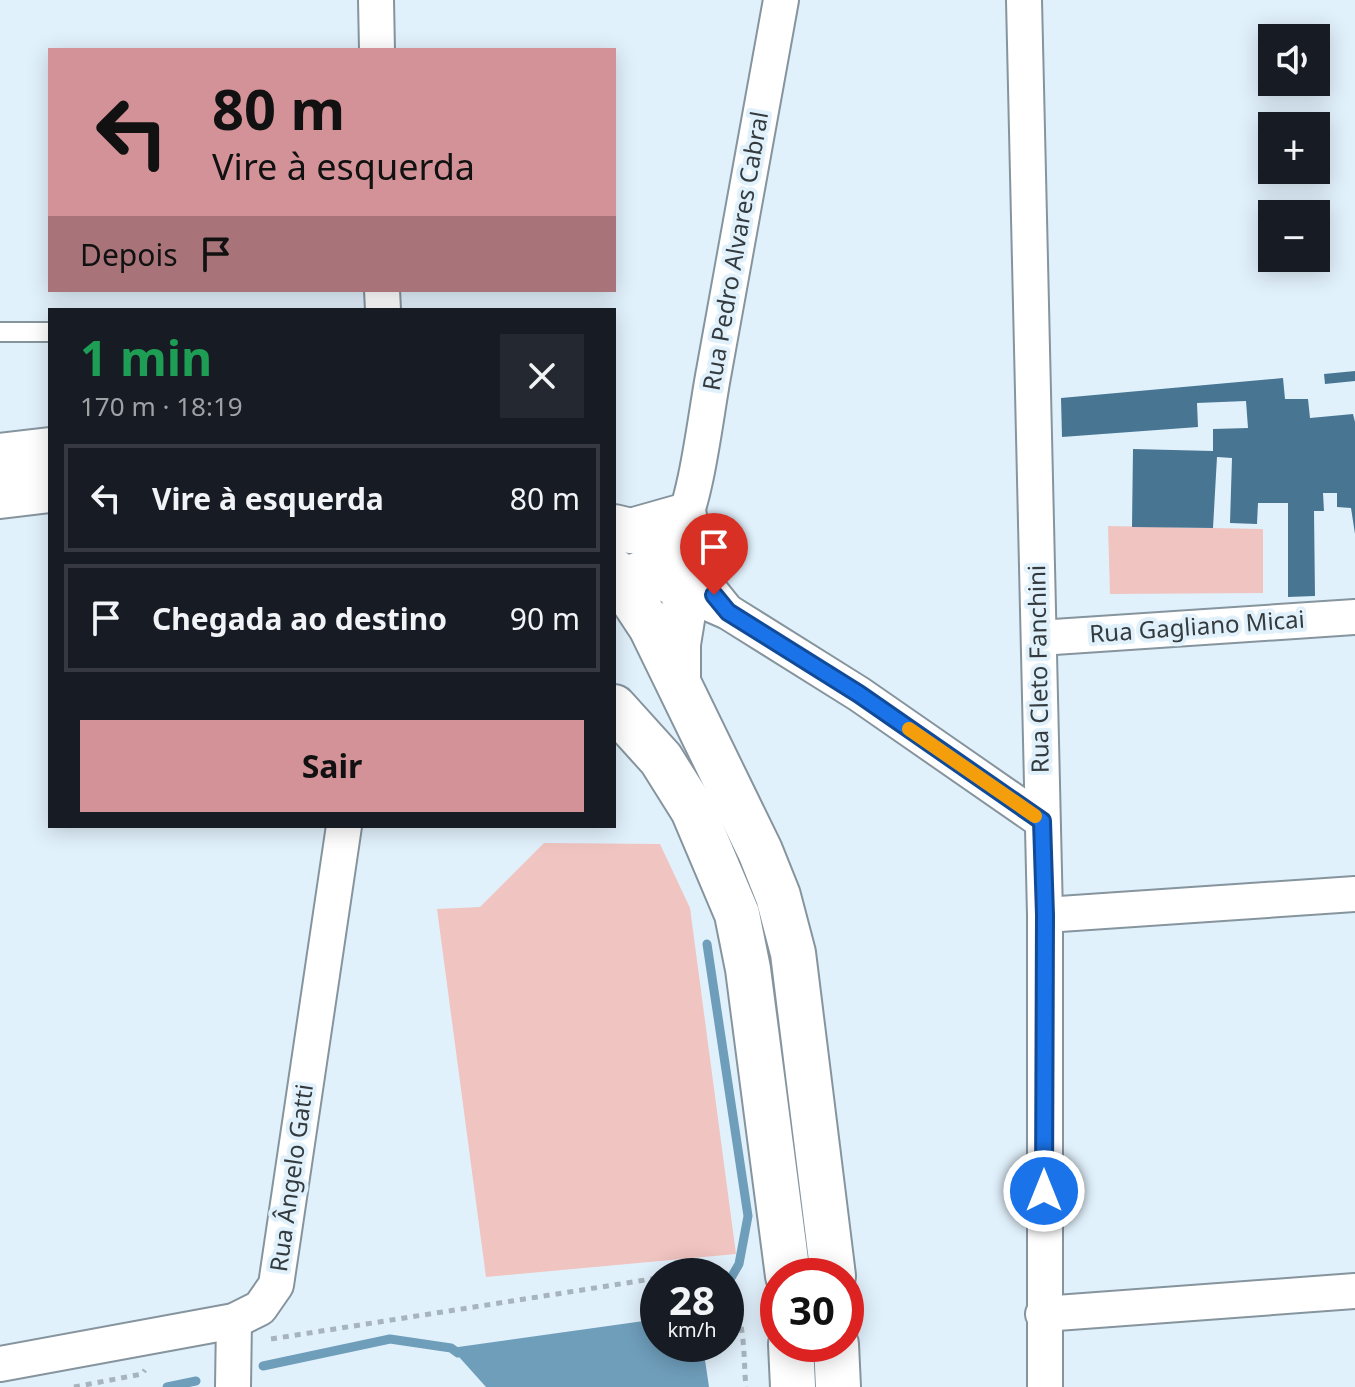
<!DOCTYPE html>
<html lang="pt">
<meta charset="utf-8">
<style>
body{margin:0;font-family:"Noto Sans",sans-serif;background:#242831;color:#f1f3f6;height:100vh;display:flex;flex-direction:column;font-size:30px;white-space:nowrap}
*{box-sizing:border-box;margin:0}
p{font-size:26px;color:#9ea1a6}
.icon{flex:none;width:44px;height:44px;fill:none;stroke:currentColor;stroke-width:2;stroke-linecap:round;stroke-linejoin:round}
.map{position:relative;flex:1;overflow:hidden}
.drawer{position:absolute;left:48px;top:308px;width:568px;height:520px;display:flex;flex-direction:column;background:#171b24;border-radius:0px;box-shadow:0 4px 20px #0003}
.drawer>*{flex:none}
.hud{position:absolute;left:48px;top:48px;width:568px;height:244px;border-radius:0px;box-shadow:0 4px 20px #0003;background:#d39298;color:#111;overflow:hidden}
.buttons{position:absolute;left:1258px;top:24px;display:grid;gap:16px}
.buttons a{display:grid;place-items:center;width:72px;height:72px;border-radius:0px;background:#171b24;box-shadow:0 4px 20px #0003;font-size:40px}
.speed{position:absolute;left:640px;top:1258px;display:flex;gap:16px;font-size:40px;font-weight:700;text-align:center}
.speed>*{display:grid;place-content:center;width:104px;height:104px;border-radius:50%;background:#171b24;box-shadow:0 4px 20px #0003;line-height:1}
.speed small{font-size:20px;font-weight:400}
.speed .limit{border:12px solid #d22;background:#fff;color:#111}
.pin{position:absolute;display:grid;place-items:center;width:68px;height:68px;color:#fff;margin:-82px -34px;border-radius:50% 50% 50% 0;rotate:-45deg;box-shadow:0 0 8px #0007}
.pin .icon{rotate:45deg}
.me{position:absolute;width:88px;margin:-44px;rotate:0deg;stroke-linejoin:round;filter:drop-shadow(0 0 6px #0008)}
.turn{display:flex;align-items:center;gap:28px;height:168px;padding:0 32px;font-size:36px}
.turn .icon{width:104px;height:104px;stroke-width:2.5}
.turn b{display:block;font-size:56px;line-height:68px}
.then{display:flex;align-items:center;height:76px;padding:0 32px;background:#0003;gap:16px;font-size:30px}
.round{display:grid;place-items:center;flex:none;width:84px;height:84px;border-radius:0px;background:#242831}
.overview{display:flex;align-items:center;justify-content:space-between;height:136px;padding:0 32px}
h1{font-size:48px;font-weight:700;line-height:60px;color:#1e9e55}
.action{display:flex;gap:16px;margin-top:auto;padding:16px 32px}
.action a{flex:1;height:92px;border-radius:0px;background:#d39298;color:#111;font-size:32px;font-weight:700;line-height:92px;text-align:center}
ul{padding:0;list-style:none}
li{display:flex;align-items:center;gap:24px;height:108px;margin:0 16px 12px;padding:0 16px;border:4px solid #363941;border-radius:0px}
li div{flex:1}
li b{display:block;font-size:30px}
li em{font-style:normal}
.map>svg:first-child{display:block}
</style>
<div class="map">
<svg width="1355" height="1387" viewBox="0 0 1355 1387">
<rect width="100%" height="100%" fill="#e1f1fc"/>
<g fill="#f0c4c0">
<path d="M1108,526L1263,529V593L1110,594Z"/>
<path d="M544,843L660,844L690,908L736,1254L486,1277L437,909L480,907Z"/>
</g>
<path fill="#6f9ebb" d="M658,1319V1344H695L705,1360L709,1387H486L451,1348Z"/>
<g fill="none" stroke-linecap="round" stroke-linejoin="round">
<g stroke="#6f9ebb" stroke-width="9">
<path d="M707,944L748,1216L739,1264L728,1283"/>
<path d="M263,1366L390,1339L451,1348L458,1353"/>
<path d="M167,1387L196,1381"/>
</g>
</g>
<g fill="#487692">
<path d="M1355,371V381L1325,384L1324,374Z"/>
<path d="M1283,378L1285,399H1308L1310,418L1353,414L1355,422V534L1351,508L1337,507V493H1323L1324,511H1314L1315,596L1288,597V503H1258L1257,524L1230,523L1232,458L1217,457L1213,528L1132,527L1133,449L1213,451V429L1248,428L1246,401L1197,403L1198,427L1062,437L1061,398Z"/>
</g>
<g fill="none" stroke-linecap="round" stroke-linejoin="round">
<defs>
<path id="service" d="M0,332H50"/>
<g id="minor">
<path d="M376,0L377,50"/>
<path d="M1024,0L1045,915V1387"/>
<path d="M382,290L383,310"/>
<path d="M658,526L725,609"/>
<path d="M618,576C646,569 665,558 679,531C697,498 706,412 714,371C736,247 759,124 781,0"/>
<path d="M664,584L728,612L859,694L1042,821"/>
<path d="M1039,638L1355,617"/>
<path d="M1045,915L1355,894"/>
<path d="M1043,1314L1355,1291"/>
<path d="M0,1364L234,1321L260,1308L276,1285L344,826"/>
<path d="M233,1387L234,1321"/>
</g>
<g id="primary">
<path d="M0,456L50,450"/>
<path d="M0,496L50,490"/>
<path d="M614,527L631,531L684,516"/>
<path d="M614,571L651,627L760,851L778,896L793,953L833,1276"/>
<path d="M678,676V644L686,595"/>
<path d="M614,707L661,759L693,810L737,914L748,969L788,1276"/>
<path d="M791,1344L793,1387"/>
<path d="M836,1344L838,1387"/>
</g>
</defs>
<use href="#service" stroke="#86949e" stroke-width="22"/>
<use href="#minor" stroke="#86949e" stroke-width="38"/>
<use href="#primary" stroke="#86949e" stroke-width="48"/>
<g stroke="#a7b4bd" stroke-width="5" stroke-dasharray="6 6" stroke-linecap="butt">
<path d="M726,1295C747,1313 743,1361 746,1387"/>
<path d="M271,1339L658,1278"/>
<path d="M74,1387L142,1374L145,1370"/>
</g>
<use href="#service" stroke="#fff" stroke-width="18"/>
<use href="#minor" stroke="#fff" stroke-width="34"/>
<use href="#primary" stroke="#fff" stroke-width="44"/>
</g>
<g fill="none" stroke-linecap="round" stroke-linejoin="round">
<defs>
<path id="route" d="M714,595L728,612L859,694L1042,821L1045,915L1044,1191"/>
</defs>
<use href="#route" stroke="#114b97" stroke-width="20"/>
<use href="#route" stroke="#1a73e8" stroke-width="14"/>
<path stroke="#f59e0b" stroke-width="14" d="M909,729L1035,816"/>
</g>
<g text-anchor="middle" stroke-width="8" stroke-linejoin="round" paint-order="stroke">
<g font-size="24" fill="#343b3f" stroke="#e1f1fc">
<text transform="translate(736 251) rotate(-80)" y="8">Rua Pedro Alvares Cabral</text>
<text transform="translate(1197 627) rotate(-4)" y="8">Rua Gagliano Micai</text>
<text transform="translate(1039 669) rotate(-91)" y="8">Rua Cleto Fanchini</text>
<text transform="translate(292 1178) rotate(-82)" y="8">Rua Ângelo Gatti</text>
</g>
</g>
</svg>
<div class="buttons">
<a><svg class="icon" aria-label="sound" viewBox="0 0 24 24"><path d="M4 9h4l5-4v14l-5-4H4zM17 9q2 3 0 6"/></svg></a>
<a>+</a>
<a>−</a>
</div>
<div class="speed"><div>28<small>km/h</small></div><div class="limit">30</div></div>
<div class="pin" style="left:714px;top:595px;background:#d93025"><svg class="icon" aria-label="arrive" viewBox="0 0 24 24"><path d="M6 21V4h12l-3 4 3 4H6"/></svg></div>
<svg class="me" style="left:1044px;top:1191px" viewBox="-20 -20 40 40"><circle r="17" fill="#1a73e8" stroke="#fff" stroke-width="3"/><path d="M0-11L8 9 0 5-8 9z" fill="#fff"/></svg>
<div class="hud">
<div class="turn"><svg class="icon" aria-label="left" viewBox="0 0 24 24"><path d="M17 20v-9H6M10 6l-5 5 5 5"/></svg><div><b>80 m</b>Vire à esquerda</div></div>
<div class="then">Depois<svg class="icon" aria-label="arrive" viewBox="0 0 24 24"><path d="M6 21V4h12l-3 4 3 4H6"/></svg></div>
</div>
<section class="drawer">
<div class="overview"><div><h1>1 min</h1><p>170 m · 18:19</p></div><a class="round"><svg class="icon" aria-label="close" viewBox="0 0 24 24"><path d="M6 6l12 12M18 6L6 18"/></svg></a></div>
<ul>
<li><svg class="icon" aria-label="left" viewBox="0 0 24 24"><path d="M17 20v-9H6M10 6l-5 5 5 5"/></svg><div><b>Vire à esquerda</b></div><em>80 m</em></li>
<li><svg class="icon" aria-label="arrive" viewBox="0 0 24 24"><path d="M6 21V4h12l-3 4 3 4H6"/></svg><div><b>Chegada ao destino</b></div><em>90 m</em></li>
</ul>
<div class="action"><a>Sair</a></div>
</section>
</div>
